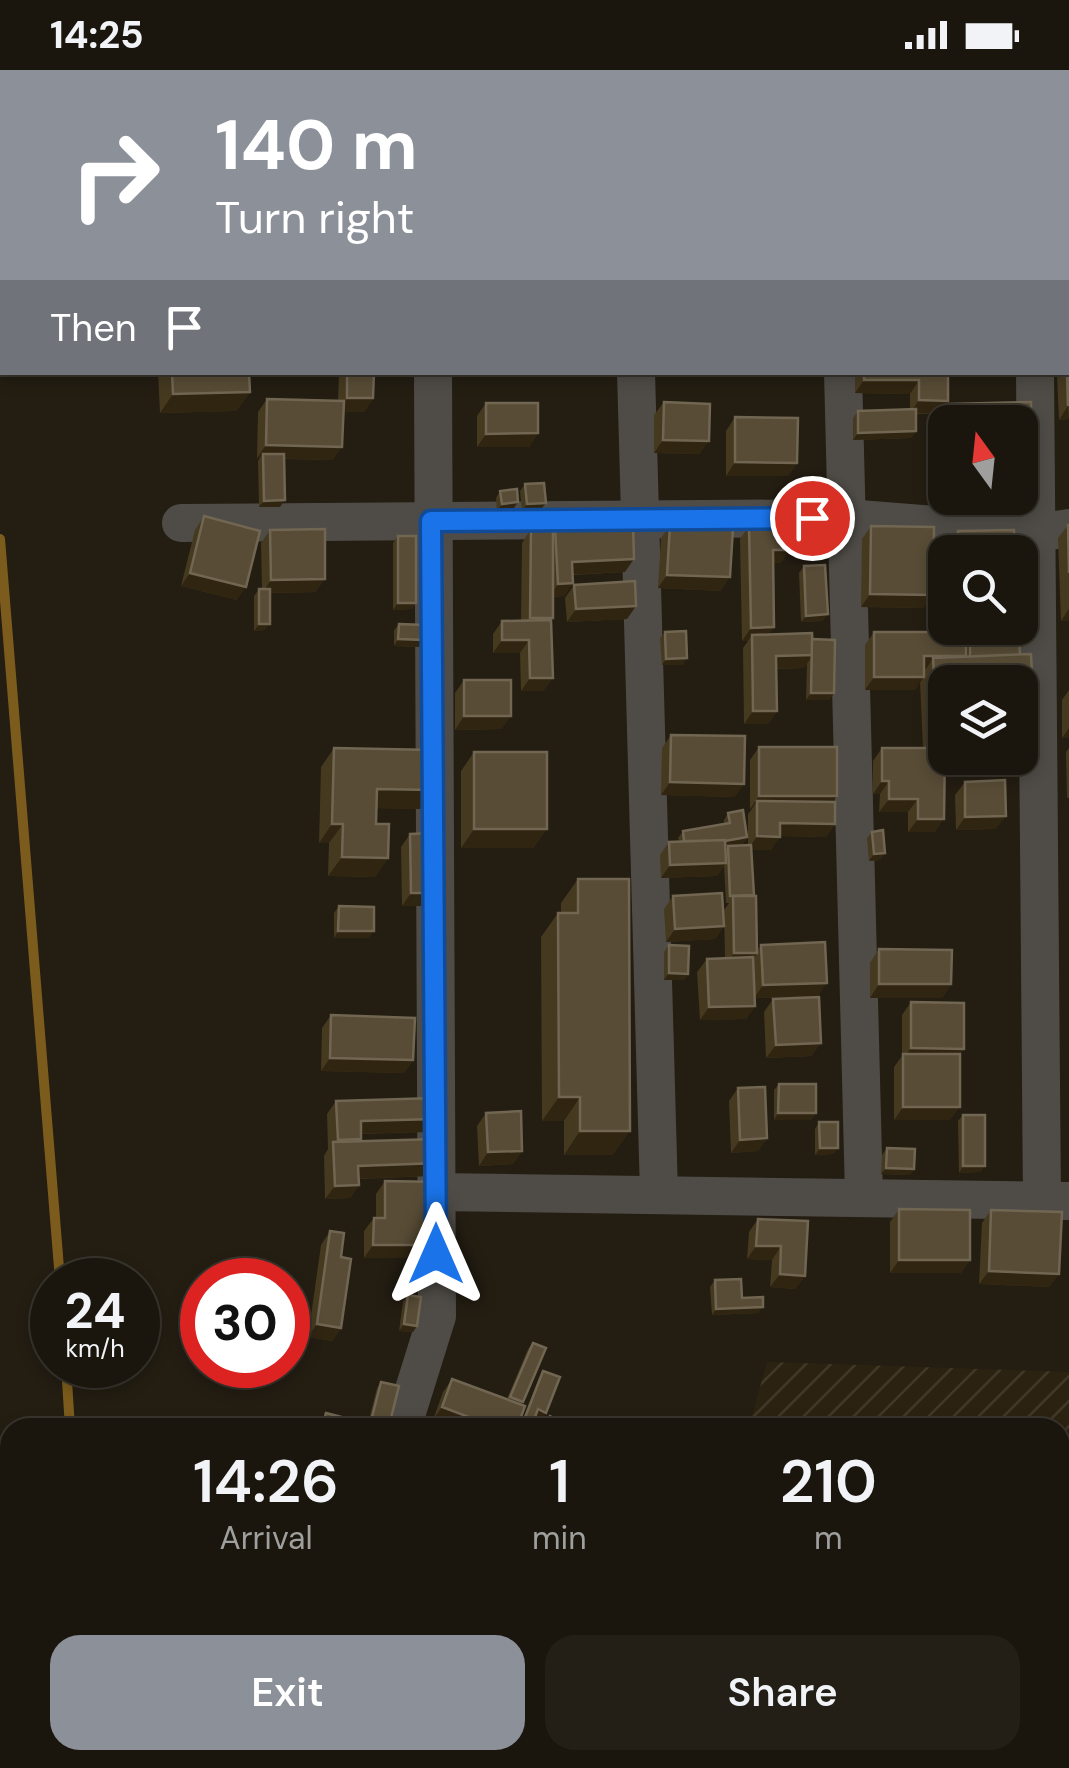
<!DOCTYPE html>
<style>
body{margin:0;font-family:"DM Sans",sans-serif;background:#231f17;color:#f1f3f6;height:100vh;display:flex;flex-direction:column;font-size:38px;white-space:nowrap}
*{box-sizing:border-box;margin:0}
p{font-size:32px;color:#9f9f9e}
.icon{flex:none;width:55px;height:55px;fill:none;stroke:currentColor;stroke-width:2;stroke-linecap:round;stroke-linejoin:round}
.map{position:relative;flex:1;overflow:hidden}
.panel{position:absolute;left:0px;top:1348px;width:1070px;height:352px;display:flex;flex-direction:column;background:#1a160e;border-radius:30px 30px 0 0;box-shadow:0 5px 15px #0003,0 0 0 2px #38352e}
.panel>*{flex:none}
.guide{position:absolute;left:0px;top:0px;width:1070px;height:305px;box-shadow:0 5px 15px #0003,0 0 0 2px #38352e;background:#8c9099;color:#fff;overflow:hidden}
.needle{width:65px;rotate:345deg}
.fabs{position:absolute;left:928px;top:335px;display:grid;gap:20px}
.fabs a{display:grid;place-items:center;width:110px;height:110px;border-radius:20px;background:#1a160e;box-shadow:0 5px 15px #0003,0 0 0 2px #38352e;font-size:50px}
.speed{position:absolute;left:30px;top:1188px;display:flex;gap:20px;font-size:50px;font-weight:700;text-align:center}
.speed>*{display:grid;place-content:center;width:130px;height:130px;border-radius:50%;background:#1a160e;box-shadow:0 5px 15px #0003,0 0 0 2px #38352e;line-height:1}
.speed small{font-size:25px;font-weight:400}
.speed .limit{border:15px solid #d22;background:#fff;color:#111}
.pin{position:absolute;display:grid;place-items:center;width:85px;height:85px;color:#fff;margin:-42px;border:5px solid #fff;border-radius:50%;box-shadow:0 2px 10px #0007}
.me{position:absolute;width:110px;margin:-55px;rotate:0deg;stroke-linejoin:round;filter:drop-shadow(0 0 8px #0008)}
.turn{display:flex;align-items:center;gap:35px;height:210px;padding:0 50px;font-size:45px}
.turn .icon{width:130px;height:130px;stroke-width:2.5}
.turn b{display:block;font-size:70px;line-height:85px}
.then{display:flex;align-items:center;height:95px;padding:0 50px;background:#0003;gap:20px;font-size:38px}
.eta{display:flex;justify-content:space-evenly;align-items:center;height:170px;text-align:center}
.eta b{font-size:60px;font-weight:600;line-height:70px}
.button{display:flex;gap:20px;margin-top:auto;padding:20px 50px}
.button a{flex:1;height:115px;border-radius:30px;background:#8c9099;color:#fff;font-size:40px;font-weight:600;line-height:115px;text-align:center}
.button a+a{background:#231f17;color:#f1f3f6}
.status{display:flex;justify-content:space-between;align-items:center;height:70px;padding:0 50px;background:#1a160e;direction:ltr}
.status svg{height:28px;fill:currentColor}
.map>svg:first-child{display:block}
</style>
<div class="status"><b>14:25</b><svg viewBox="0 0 49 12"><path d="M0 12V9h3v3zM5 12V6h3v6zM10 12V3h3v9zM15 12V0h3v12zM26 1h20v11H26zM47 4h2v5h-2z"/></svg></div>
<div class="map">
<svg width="1069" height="1698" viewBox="0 0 1069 1698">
<defs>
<pattern id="industrial-furrows" width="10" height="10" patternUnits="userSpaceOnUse" patternTransform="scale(2.5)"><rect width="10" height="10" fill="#2c2211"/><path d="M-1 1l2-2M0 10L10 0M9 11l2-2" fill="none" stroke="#413828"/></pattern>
</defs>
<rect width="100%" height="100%" fill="#231d12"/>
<path fill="url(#industrial-furrows)" d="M767,1292L1069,1302V1698H657L659,1690H1060V1358L749,1357Z"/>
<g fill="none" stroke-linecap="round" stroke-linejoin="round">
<g stroke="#7c5c1c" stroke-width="10">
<path d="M0,469L60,1210"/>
<path d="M66,1295L70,1358"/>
<path d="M91,1690L92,1698"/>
</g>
<g stroke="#4f4c47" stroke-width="38">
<path d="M419,2V0"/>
<path d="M636,302L659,1124"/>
<path d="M843,302L864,1126"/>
<path d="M1035,302L1042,1130"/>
<path d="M181,453L846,448L1037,463L1069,458"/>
<path d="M436,1122L1069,1131"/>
<path d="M402,1358L437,1246L433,302"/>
<path d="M228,1698L233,1690"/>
</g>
</g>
<g fill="#453920">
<path d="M847,0H1033V2H846Z"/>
<path d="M1069,292V349L1059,350L1057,306L1060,302H1068Z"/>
<path d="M158,302H249L250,322L236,341L160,343Z"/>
<path d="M339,302H383L382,305H374L373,328L364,342L343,341L333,390L284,389L280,437H259L258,391L260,388H257L258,342L267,329L338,331Z"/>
<path d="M855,302H948V331L939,344H916V361L911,368L853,370V348L858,341L910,340V324L855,323Z"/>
<path d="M664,332L700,384L654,383V345Z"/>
<path d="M1031,332L1023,414L1020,415V352H945V397H941L940,347L949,334Z"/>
<path d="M486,333L538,363L529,377H477V346Z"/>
<path d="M735,347L797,393L788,406H726V361Z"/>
<path d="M525,414L546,433L541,439L522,441L520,421Z"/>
<path d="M500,421L518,432L513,439L497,441L496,428Z"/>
<path d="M980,428H1020L1024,443L981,444Z"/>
<path d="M204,446L237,530L181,516L195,460Z"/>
<path d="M670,455L721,521L658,518L661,468Z"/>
<path d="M1068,455H1069V551H1061L1058,468Z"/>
<path d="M749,456L781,493H773L774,557L769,564L812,569L830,630H806L807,593L804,598L777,599V641L768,654H744L743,578L748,571H742L740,469Z"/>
<path d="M871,456L924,538L861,537L862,469Z"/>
<path d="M555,458L625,502L573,505V513L564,526L553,527V548L551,551L553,608L543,621H521L520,583H493V564L502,551H521L522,473L531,459L553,461Z"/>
<path d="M270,460L316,522L270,523L265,560L254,561V526L259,519H262L261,473Z"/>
<path d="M958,461L1015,482H949V474Z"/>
<path d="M398,466L416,533L412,539L393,540V473Z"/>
<path d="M804,496L823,551L801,552L799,503Z"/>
<path d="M574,515L636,536L627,549L567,552L565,528Z"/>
<path d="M399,554L419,577L394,576V560Z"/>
<path d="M665,562L683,595H662L660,568Z"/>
<path d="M874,562L966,574L970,569L1021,681L945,612L935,762H908V742H879L880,724H873V691L882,678H923L920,612L915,620H865V575Z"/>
<path d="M464,610L502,659L455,660V623Z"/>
<path d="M1069,620V668H1062V630Z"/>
<path d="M671,665L735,727L661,725L662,678Z"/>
<path d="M759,677L837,726L832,732L835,754L826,767L780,766L771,780H752L757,881L761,875L818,926L755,928V936L746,949L700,950L697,902L707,889L725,888L724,840L729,833H726L724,796L717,806L661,808L660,785L669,772L679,771L678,768L683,761L724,754V750L728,743L747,767L743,774L725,777V780L728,776L748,775V744L752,739H750V690Z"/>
<path d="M334,678L433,720L420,739L376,738V754L388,788L375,807L328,806L329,773H319L321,697Z"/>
<path d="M1069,678V728H1067L1066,682Z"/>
<path d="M474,682L534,778H461V701Z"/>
<path d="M965,712L996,759L956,760L955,725Z"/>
<path d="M872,762L885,783L880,790L869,791L867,768Z"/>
<path d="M410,764L434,823L424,836H402L401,777Z"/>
<path d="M578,809L613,1085H564V1051H542L541,867L558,843H561V833Z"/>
<path d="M673,826L724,856L715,869L666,872L664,839Z"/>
<path d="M339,836L369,868H334V843Z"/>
<path d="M669,875L688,904L684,910H664V882Z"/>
<path d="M879,879L951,914L942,928H870V893Z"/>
<path d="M773,929L812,986L766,988L764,942Z"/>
<path d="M911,932L964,979L960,984L950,1050H894V997L902,986V945Z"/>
<path d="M331,945L413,990L404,1003L321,1001L322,958Z"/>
<path d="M779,1014L816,1043L811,1050H774V1020Z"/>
<path d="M738,1018L767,1068L758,1081L731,1083L729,1031Z"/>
<path d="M336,1031L426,1062L361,1064L359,1072L429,1106L359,1109V1115L350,1128L325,1129L324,1086L328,1079L327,1044Z"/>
<path d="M486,1043L522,1081L513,1094L479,1096L477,1056Z"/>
<path d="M963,1045L985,1096L980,1102L959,1103L958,1051Z"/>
<path d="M819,1052L838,1078L833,1084L815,1085V1059Z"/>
<path d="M887,1078L914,1099L910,1105L881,1104L882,1085Z"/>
<path d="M385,1111L437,1160L428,1173H420L411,1188H364V1161L374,1148H376V1124Z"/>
<path d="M899,1139L970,1190L961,1203H890V1152Z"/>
<path d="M991,1140L1050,1217L979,1214L982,1153Z"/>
<path d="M758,1149L808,1151L796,1219L770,1217L772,1190L747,1189L749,1162Z"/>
<path d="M330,1161L341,1187V1258L332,1271L308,1267L321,1175Z"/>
<path d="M715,1210L742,1228L758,1243L712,1245L710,1217Z"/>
<path d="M408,1225L417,1256L413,1262L399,1261L403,1232Z"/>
<path d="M533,1273L517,1358H454L433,1350L443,1322L452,1309L507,1329L528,1279Z"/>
<path d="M543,1301L542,1349L535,1347L531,1358H519L539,1308Z"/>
<path d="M381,1312L390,1352L386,1358H316L326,1343L368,1353L377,1318Z"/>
</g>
<g fill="#302511">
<path d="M887,0H954L952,2H886Z"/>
<path d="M864,310H919L910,324L855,323Z"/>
<path d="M250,322L236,341L160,343L173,324Z"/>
<path d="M347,328H373L364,342L338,341Z"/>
<path d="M919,330L948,331L939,344L910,343Z"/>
<path d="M1068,336L1069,349L1059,350Z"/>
<path d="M916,361L911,368L853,370L858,363Z"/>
<path d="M538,363L529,377H477L486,364Z"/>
<path d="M663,370L709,371L700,384L654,383Z"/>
<path d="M266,375L342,377L333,390L263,388V384L260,388H257Z"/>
<path d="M735,392L797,393L788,406H726Z"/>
<path d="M1032,401L1023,414L1020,415V402Z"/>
<path d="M285,430L280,437H259L264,431Z"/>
<path d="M518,432L513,439L497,441L502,434Z"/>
<path d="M546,433L541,439L522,441L527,434Z"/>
<path d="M1029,436L1024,443L981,444L985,437Z"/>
<path d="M773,480H790L781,493H764Z"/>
<path d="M634,489L625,502L563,505L572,492Z"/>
<path d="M190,503L246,517L237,530L181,516Z"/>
<path d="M667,505L730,507L721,521L658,518Z"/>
<path d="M325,509L316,522L262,523L271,510Z"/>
<path d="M573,513L564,526L549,527L558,514Z"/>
<path d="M870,524L933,525L924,538L861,537Z"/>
<path d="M1020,530H1033L1024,543H1020Z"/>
<path d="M398,533H416L412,539L393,540Z"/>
<path d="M636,536L627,549L567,552L576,539Z"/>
<path d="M1069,539V551H1061Z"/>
<path d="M828,544L823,551L801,552L806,546Z"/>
<path d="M259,554H270L265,560L254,561Z"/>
<path d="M774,557L765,570L752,565L748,571H742L751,558Z"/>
<path d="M398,569L424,570L419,577L394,576Z"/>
<path d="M502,570H529L520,583H493Z"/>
<path d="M813,585L804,598L767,599L776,586Z"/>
<path d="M924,586H966L933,588L926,599H915Z"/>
<path d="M687,588L683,595H662L666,589Z"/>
<path d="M874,607H924L915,620H865Z"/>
<path d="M530,608H553L543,621H521Z"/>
<path d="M811,623H834L830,630H806Z"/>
<path d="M753,641H777L768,654H744Z"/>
<path d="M464,646H511L502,659L455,660Z"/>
<path d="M1069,658V668H1062Z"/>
<path d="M1020,662H1035L1020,681Z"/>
<path d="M945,665V684L923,685L937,666Z"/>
<path d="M882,711H889L880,724H873Z"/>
<path d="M670,712L744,714L735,727L661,725Z"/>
<path d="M377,719L433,720L420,739L363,738Z"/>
<path d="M759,726H837L827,739L757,731L752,739H750Z"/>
<path d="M889,729H918L908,742H879Z"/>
<path d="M1006,746L996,759L956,760L965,747Z"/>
<path d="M918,749H944L935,762H908Z"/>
<path d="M780,753L835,754L826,767L771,766Z"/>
<path d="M332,754H343L329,773H319Z"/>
<path d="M474,759H547L534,778H461Z"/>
<path d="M757,766L780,767L771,780H748Z"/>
<path d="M747,767L743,774L681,783L685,777Z"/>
<path d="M885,783L880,790L869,791L874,784Z"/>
<path d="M342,787L388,788L375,807L328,806Z"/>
<path d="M726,793L717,806L661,808L670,795Z"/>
<path d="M411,823H434L424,836H402Z"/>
<path d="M724,856L715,869L666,872L675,859Z"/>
<path d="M338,861H374L369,868H334Z"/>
<path d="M734,883H757L748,896H725Z"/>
<path d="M669,903L688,904L684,910H664Z"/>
<path d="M827,913L818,926L754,928L763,915Z"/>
<path d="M879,914H951L942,928H870Z"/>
<path d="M755,936L746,949L700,950L709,937Z"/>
<path d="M821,973L812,986L766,988L776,975Z"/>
<path d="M911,978L964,979L955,992H901Z"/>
<path d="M330,988L413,990L404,1003L321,1001Z"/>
<path d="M559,1027H580L564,1051H542Z"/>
<path d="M903,1037H960L950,1050H894Z"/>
<path d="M778,1043H816L811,1050H774Z"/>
<path d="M435,1049L426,1062L351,1064L361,1051Z"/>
<path d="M580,1061H630L613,1085H564Z"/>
<path d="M767,1068L758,1081L731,1083L740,1070Z"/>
<path d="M820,1078H838L833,1084L815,1085Z"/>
<path d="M522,1081L513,1094L479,1096L488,1082Z"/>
<path d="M438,1093L429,1106L349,1109L358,1096Z"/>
<path d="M963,1096H985L980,1102L959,1103Z"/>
<path d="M886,1098L914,1099L910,1105L881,1104Z"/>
<path d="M359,1115L350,1128L325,1129L335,1116Z"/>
<path d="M421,1160H437L428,1173H411Z"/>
<path d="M373,1175H420L411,1188H364Z"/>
<path d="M756,1176H781L772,1190L747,1189Z"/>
<path d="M899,1190H970L961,1203H890Z"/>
<path d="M989,1201L1059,1204L1050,1217L979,1214Z"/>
<path d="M780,1204L805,1206L796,1219L770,1217Z"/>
<path d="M763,1237L758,1243L712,1245L716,1239Z"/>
<path d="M317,1254L341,1258L332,1271L308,1267Z"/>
<path d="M404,1254L417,1256L413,1262L399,1261Z"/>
<path d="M442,1337L485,1353L482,1358H454L433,1350Z"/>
<path d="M538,1339L546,1343L542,1349L533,1346Z"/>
<path d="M372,1347L390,1352L386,1358L368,1354Z"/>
</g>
<g fill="#584c36" stroke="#716652" stroke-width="2.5">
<rect x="860" y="0" width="28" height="2"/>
<rect x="957" y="0" width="22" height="2"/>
<rect x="979" y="0" width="54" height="2"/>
<path d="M1049,0H1069V36H1068V2H1049Z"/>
<rect x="1068" y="60" width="1" height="61"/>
<rect x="1068" y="144" width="1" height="56"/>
<rect x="1068" y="227" width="1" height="40"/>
<path d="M1068,292H1069L1068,336L1067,302Z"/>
<path d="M172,302H249L250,322L173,324Z"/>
<path d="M347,302H374L373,328H347Z"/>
<path d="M864,302H948V331L919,330V310H864Z"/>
<path d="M267,329L344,331L342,377L266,375Z"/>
<path d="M664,332L710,334L709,371L663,370Z"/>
<path d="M1031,332L1032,401L1020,402V352H950L949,334Z"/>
<path d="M486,333H538V363L486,364Z"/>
<path d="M916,339V361L858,363V341Z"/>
<path d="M735,347L798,348L797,393L735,392Z"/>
<path d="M263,384H284L285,430L264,431Z"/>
<path d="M544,413L546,433L527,434L525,414Z"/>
<path d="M517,419L518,432L502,434L500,421Z"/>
<path d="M1020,420H1028L1029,436L985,437V428H1020Z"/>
<path d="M204,446L260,461L246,517L190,503Z"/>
<path d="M633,454L634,489L572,492L573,513L558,514L555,458Z"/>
<path d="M670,455L733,458L730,507L667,505Z"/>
<path d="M790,455V480H773L774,557L751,558L749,456Z"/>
<path d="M1068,455H1069V503Z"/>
<path d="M871,456L934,457L933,525L870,524Z"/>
<path d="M325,459V509L271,510L270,460Z"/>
<path d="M531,459L553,460V548H530Z"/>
<path d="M1014,460L1015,482H958V461Z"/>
<rect x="398" y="466" width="18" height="67"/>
<path d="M1020,489H1032L1033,530H1020Z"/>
<path d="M825,495L828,544L806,546L804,496Z"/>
<path d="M635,511L636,536L576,539L574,515Z"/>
<rect x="259" y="519" width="11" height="35"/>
<path d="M551,550L553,608H530L529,570H502V551Z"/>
<path d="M399,554L425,555L424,570L398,569Z"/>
<path d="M686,561L687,588L666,589L665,562Z"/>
<path d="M874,562H966V586H924V607H874Z"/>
<path d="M812,563L813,585L776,586L777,641H753L752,565Z"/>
<path d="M1019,568L1020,585L970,587V569Z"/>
<path d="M812,569L835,570L834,623H811Z"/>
<path d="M1031,584L1035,662H1020V612H945V665L937,666L933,588Z"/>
<rect x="464" y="610" width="47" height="36"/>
<path d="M671,665L745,666L744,714L670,712Z"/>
<rect x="759" y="677" width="78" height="49"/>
<path d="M334,678L434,680L433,720L377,719L376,754H389L388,788L342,787L343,754H332Z"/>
<path d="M882,678H945L944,749H918V729H889V711H882Z"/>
<rect x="474" y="682" width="73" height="77"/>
<path d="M1005,710L1006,746L965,747V712Z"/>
<path d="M757,731L835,732V754L780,753V767L757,766Z"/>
<path d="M743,740L747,767L725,771H684L683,761L730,753L728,743Z"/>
<path d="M883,760L885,783L874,784L872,762Z"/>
<path d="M432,763L434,823H411L410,764Z"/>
<path d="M725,770L726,793L670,795L669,772Z"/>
<path d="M751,775L754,825L730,826L728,776Z"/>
<path d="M578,809H629L630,1061H580V1027H559L558,843H578Z"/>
<path d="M722,823L724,856L675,859L673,826Z"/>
<path d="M733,826H756L757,883H734Z"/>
<path d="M339,836L374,837V861H338Z"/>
<path d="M825,872L827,913L763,915L761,875Z"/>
<path d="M669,875L689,876L688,904L669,903Z"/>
<path d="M879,879L952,880L951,914H879Z"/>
<path d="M753,887L755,936L709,937L707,889Z"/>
<path d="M819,927L821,973L776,975L773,929Z"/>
<path d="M911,932L964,933V979L911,978Z"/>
<path d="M331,945L415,948L413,990L330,988Z"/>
<rect x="903" y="984" width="57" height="53"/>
<path d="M779,1014H816V1043H778Z"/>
<path d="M765,1017L767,1068L740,1070L738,1018Z"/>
<path d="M435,1028V1049L361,1051V1069L338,1070L336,1031Z"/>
<path d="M521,1041L522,1081L488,1082L486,1043Z"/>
<rect x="963" y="1045" width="22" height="51"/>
<path d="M819,1052H838V1078H820Z"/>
<path d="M437,1069L438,1093L358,1096L359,1115L335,1116L333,1072Z"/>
<path d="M887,1078L915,1079L914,1099L886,1098Z"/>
<path d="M385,1111L438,1112L437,1160H421L420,1175H373L374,1148H385Z"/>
<path d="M899,1139L970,1140V1190H899Z"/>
<path d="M991,1140L1062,1142L1059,1204L989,1201Z"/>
<path d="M758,1149L808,1151L805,1206L780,1204L781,1176H756Z"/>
<path d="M330,1161L344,1163L341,1187L351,1189L341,1258L317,1254Z"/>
<path d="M741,1209L742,1228L763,1227V1237L716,1239L715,1210Z"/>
<path d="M408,1225L421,1227L417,1256L404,1254Z"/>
<path d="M533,1273L546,1278L523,1332L510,1327Z"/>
<path d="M543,1301L560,1307L546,1343L538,1339L531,1358H521Z"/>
<path d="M452,1309L525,1336L517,1358H483L485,1353L442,1337Z"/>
<path d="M381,1312L399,1316L390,1352L372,1347Z"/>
<path d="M326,1343L384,1358H322Z"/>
<path d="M550,1346L573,1358H544Z"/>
</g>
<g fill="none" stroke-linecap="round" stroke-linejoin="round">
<defs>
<path id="route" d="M436,1184L431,451L812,448"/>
</defs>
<use href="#route" stroke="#114b97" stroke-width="25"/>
<use href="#route" stroke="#1a73e8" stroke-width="18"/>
</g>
</svg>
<div class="fabs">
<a><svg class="needle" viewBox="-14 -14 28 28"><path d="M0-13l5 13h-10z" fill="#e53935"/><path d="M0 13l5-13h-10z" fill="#9f9f9e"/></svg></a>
<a><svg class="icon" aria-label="search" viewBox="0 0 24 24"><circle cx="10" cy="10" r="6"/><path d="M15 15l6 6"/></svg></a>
<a><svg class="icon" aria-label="layers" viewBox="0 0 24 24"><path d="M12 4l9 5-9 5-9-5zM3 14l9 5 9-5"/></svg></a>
</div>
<div class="speed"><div>24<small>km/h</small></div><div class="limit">30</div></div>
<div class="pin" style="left:812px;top:448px;background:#d93025"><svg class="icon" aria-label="arrive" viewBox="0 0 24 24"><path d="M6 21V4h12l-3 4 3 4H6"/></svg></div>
<svg class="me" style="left:436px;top:1184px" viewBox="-20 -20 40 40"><path d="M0-17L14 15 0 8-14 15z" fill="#1a73e8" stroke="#fff" stroke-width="4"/></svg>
<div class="guide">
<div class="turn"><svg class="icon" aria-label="right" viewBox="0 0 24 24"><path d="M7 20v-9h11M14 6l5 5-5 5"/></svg><div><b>140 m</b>Turn right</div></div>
<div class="then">Then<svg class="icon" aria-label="arrive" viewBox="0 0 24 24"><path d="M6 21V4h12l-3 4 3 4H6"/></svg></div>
</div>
<section class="panel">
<div class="eta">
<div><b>14:26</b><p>Arrival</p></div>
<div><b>1</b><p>min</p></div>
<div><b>210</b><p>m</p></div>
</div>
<div class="button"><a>Exit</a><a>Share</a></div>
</section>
</div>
